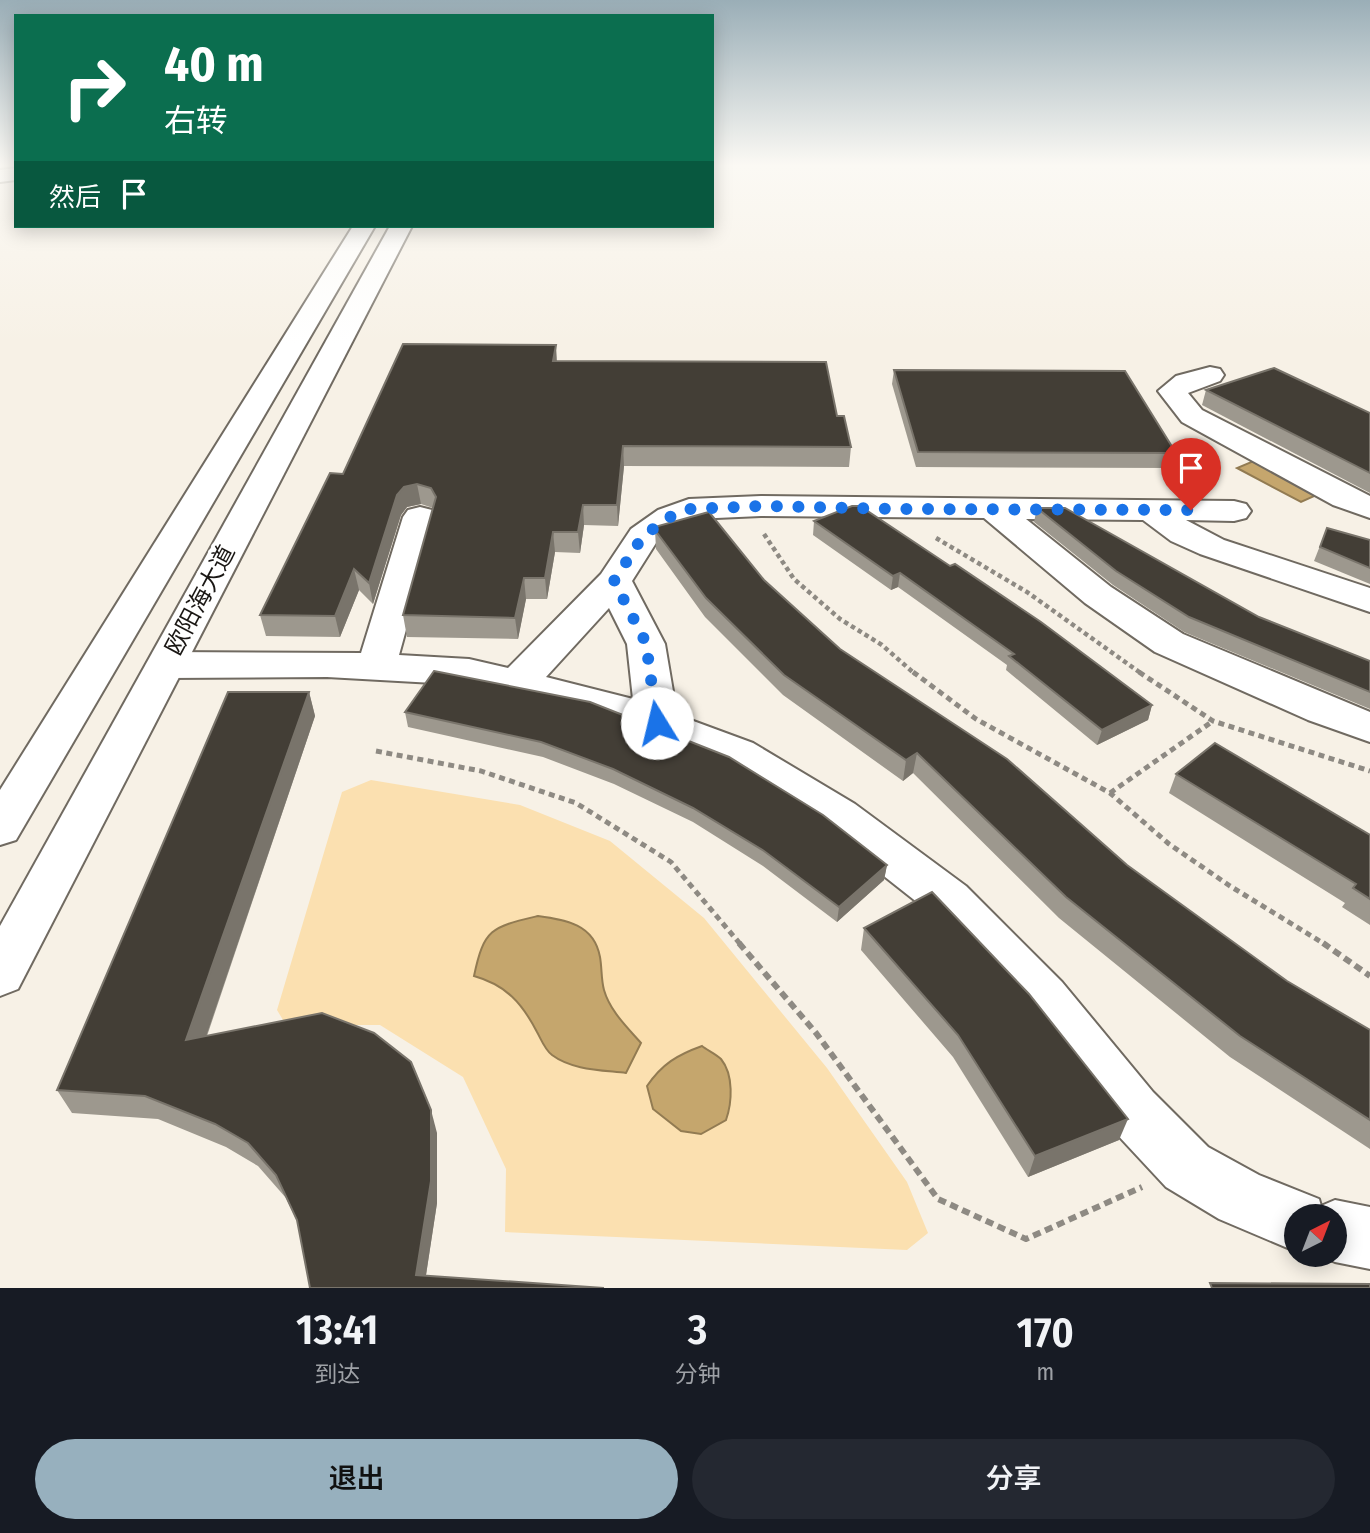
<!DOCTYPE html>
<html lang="zh">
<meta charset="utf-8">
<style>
body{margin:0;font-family:"Fira Sans Condensed","Noto Sans SC",sans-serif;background:#242831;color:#f1f3f6;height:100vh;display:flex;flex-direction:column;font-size:26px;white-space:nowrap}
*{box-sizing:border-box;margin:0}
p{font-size:23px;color:#9ea1a6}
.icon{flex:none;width:38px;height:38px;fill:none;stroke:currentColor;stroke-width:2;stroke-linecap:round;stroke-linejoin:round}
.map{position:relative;height:1288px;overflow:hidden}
.drawer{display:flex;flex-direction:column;background:#171b24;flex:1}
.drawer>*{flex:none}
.hud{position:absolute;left:14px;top:14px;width:700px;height:214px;border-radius:0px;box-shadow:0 4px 18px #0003;background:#0b6e4f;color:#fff;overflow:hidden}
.needle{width:46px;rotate:42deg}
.buttons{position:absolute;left:1284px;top:1204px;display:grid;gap:14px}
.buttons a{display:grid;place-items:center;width:63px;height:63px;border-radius:50%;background:#171b24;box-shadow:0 4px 18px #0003;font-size:35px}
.pin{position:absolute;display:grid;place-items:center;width:60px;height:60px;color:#fff;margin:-72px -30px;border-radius:50% 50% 50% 0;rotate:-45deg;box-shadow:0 0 7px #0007}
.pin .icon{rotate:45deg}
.me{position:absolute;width:77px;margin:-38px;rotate:351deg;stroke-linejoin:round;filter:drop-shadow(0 0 5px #0008)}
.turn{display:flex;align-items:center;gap:24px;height:147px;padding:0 35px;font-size:32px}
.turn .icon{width:91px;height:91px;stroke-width:2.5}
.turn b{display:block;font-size:49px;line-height:60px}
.then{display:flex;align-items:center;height:66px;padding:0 35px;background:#0003;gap:14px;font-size:26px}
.eta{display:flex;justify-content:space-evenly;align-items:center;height:119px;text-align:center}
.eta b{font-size:42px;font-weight:600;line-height:49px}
.primary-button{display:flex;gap:14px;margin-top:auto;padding:14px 35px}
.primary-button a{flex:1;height:80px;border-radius:42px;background:#97b0be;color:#111;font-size:28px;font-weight:600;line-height:80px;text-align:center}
.primary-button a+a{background:#242831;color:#f1f3f6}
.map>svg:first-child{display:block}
</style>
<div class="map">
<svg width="1370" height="1288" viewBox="0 0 1370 1288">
<rect width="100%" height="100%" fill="#f7f1e6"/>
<path fill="#fbe0b0" d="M371,780L520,805L610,841L704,918L827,1068L907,1182L928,1233L907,1250L505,1232L506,1169L463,1077L380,1025H286L277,1010L342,792Z"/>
<g fill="#c5a66d" stroke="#927b52" stroke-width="2">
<path d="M1256,460L1321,493L1301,502L1237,468Z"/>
<path d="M538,916C566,920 594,924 600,957C602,968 601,979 604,990C610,1011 627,1027 641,1043L626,1073C601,1070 572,1070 552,1055C545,1050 541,1039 537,1032C522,1003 506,985 474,976C484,928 492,927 538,916Z"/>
<path d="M702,1046C707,1050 716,1054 721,1059C734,1075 732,1103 726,1120L701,1134L681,1131L653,1109L647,1086C662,1064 677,1055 702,1046Z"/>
</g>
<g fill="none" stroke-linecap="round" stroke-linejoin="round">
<defs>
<g id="minor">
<path d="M16,168V180L0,182V170Z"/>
<path d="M1210,367L1220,369L1224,375L1220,381L1188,393L1202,410L1370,496V518L1333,505L1182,422L1158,391L1176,376Z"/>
<path d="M761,496L1234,501L1246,504L1251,511L1246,518L1234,521L1186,520L1224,540L1370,588V612L1200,554L1171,541L1143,520L1026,519L1111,587L1183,634L1370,712V742L1308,720L1155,652L1085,603L984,518L761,516L694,519L656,543L632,581L665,644L677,715L753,743L855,804L966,886L1062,982L1153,1092L1208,1147L1259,1175L1319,1199L1321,1206L1335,1200L1370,1207V1269L1335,1262L1317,1255H1335V1216H1297V1252L1219,1219L1166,1187L1113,1130L1024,1014L932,914L823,828L723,765L599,716L469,685L327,677L166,678L152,674L146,665L152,656L166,652L361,653L403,517L408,510L420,507L432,510L437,517L399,655L469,659L508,668L601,574L631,529L658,510L689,499ZM609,608L627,644L633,699L546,677Z"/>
</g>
<g id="major">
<path d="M353,226H375L16,840L0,845V790Z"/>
<path d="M390,226H412L18,989L0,996V926Z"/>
</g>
</defs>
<use href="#minor" stroke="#706a61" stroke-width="4"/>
<use href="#major" stroke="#706a61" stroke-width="4"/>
<g stroke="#8e8a83" stroke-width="4.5" stroke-dasharray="4.5 3.5" stroke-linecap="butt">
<path d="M764,534L794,579L840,619L882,645L915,674"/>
<path d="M936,538L1027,592L1142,674"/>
</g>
<g stroke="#8e8a83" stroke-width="5" stroke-dasharray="6 4.5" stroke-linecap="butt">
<path d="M913,672L976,719L1110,793L1169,844L1230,886L1326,945"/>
<path d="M1139,672L1213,721L1370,771"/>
<path d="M376,751L481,771L576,803L671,862L741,945"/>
<path d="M1110,793L1213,721"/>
</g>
<g stroke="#8e8a83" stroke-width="6" stroke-dasharray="8 5" stroke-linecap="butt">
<path d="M739,943L816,1033L938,1199L1026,1239L1142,1187"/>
<path d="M1323,943L1370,976"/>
</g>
<use href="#minor" fill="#fff" fill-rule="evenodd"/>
<use href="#major" fill="#fff" fill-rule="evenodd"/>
</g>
<g fill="#9d988e">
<path d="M557,361L837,416L851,447L849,467L624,466L618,526L584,525L580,553L555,552L547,599H526L518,639L407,637L403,615L433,508L421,504L407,507L401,515L373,604L359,590L340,637L266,636L260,615L343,474Z"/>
<path d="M894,370L1176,453L1172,468L916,467L892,384Z"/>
<path d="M1206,390L1370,413V493L1202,405Z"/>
<path d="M1037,508L1259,617L1370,661V709L1184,632L1113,585L1034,522Z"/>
<path d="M814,521L1152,705L1148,720L1097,745L1006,670L1007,665L898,587L891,590L813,535Z"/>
<path d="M1327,528L1370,540V584L1314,561Z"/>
<path d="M655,530L764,580L840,649L1127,865L1287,981L1370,1030V1149L1230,1057L1059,918L913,773L903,781L783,695L705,617L656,549Z"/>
<path d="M434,671L887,865L884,880L837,922L763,866L693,822L614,784L543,757L408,727L405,712Z"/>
<path d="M309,692L315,716L207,1036L437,1133V1203L426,1275L310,1288L297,1221L286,1198L258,1166L226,1147L158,1119L72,1113L57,1090Z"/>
<path d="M1176,774L1370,835V925L1342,907L1345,903L1169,793Z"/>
<path d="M864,928L1119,1140L1028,1177L953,1057L861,950Z"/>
</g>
<g fill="#79746b">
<path d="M556,345L557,363L553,361Z"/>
<path d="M623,446L624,466L618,526L617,505Z"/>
<path d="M417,484L421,504L407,507L401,515L373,604L369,583L397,495L404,487Z"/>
<path d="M583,505L584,525L580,553L578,532Z"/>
<path d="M553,532L555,552L547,599L545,578Z"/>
<path d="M354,569L359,590L340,637L335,616Z"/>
<path d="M900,573L898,587L891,590L893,576Z"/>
<path d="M524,578L526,599L518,639L515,618Z"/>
<path d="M309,692L315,716L197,1063L186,1040Z"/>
<path d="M1152,705L1148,720L1097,745L1102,730Z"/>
<path d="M917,753L913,773L903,781L906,760Z"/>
<path d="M887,865L884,880L837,922L839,907Z"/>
<path d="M431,1110L437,1133V1203L424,1288L416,1275Z"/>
<path d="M1128,1119L1119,1140L1028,1177L1035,1156Z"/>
</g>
<g fill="#433e36" stroke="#79746b" stroke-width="2">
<path d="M403,344L556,345L553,361L826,362L837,416H844L851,447L623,446L617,505H583L578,532H553L545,578H524L515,618L403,615L436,497L431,488L417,484L404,487L397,495L369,583L354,569L335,616L260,615L330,473L343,474Z"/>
<path d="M1274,368L1370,413V473L1206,390Z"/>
<path d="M894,370L1125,371L1176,453L918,452Z"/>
<path d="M852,506H860L950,566L955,564L1041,622L1152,705L1102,730L1009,656L1014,654L900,573L893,576L814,521Z"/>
<path d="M1037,508H1065L1259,617L1370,661V692L1189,617L1116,571Z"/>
<path d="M709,512L764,580L840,649L1007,759L1127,865L1287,981L1370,1030V1120L1240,1036L1066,897L917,753L906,760L784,675L706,598L655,530L658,526Z"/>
<path d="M1327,528L1370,540V568L1320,547Z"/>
<path d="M434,671L590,702L729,757L823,815L887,865L839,907L764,851L693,808L613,769L541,742L405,712Z"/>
<path d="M228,692H309L186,1040L322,1013L374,1033L411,1062L431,1110V1181L416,1275L604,1288H310L297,1220L276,1175L248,1143L215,1124L145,1096L57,1090Z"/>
<path d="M1215,743L1370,835V899L1353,888L1356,884L1176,774Z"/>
<path d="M932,892L1029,994L1128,1119L1035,1156L958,1035L864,928Z"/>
<path d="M1210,1283L1370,1284V1288H1212Z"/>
</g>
<linearGradient id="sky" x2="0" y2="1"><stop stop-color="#9aaeb7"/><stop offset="0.48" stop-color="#fbf9f4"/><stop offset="1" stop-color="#fbf9f4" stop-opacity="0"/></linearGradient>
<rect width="1370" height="344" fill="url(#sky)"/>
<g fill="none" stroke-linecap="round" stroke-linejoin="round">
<path stroke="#1a73e8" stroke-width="12" stroke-dasharray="0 21.6" d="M657,723L646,643L614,581L643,536L670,517L689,509L761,506L900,509L1191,510"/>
</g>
<g text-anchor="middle" stroke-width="7" stroke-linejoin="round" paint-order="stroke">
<g font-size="24" fill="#1a1714" stroke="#fff">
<text transform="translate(200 600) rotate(-62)" y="8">欧阳海大道</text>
</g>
</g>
</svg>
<div class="buttons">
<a><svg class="needle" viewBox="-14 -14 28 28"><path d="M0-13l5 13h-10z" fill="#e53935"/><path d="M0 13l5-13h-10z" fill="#9ea1a6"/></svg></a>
</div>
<div class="pin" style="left:1191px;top:510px;background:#d93025"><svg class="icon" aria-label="arrive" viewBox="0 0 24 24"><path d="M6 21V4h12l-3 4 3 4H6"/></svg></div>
<svg class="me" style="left:657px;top:723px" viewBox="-20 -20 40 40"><circle r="19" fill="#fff"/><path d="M0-13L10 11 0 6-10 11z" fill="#1a73e8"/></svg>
<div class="hud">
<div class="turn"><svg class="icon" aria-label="right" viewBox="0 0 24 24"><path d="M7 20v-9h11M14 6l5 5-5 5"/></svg><div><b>40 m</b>右转</div></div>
<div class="then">然后<svg class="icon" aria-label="arrive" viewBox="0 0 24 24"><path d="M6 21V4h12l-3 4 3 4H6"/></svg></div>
</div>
</div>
<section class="drawer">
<div class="eta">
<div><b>13:41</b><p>到达</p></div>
<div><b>3</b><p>分钟</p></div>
<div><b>170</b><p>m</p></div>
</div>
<div class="primary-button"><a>退出</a><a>分享</a></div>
</section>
